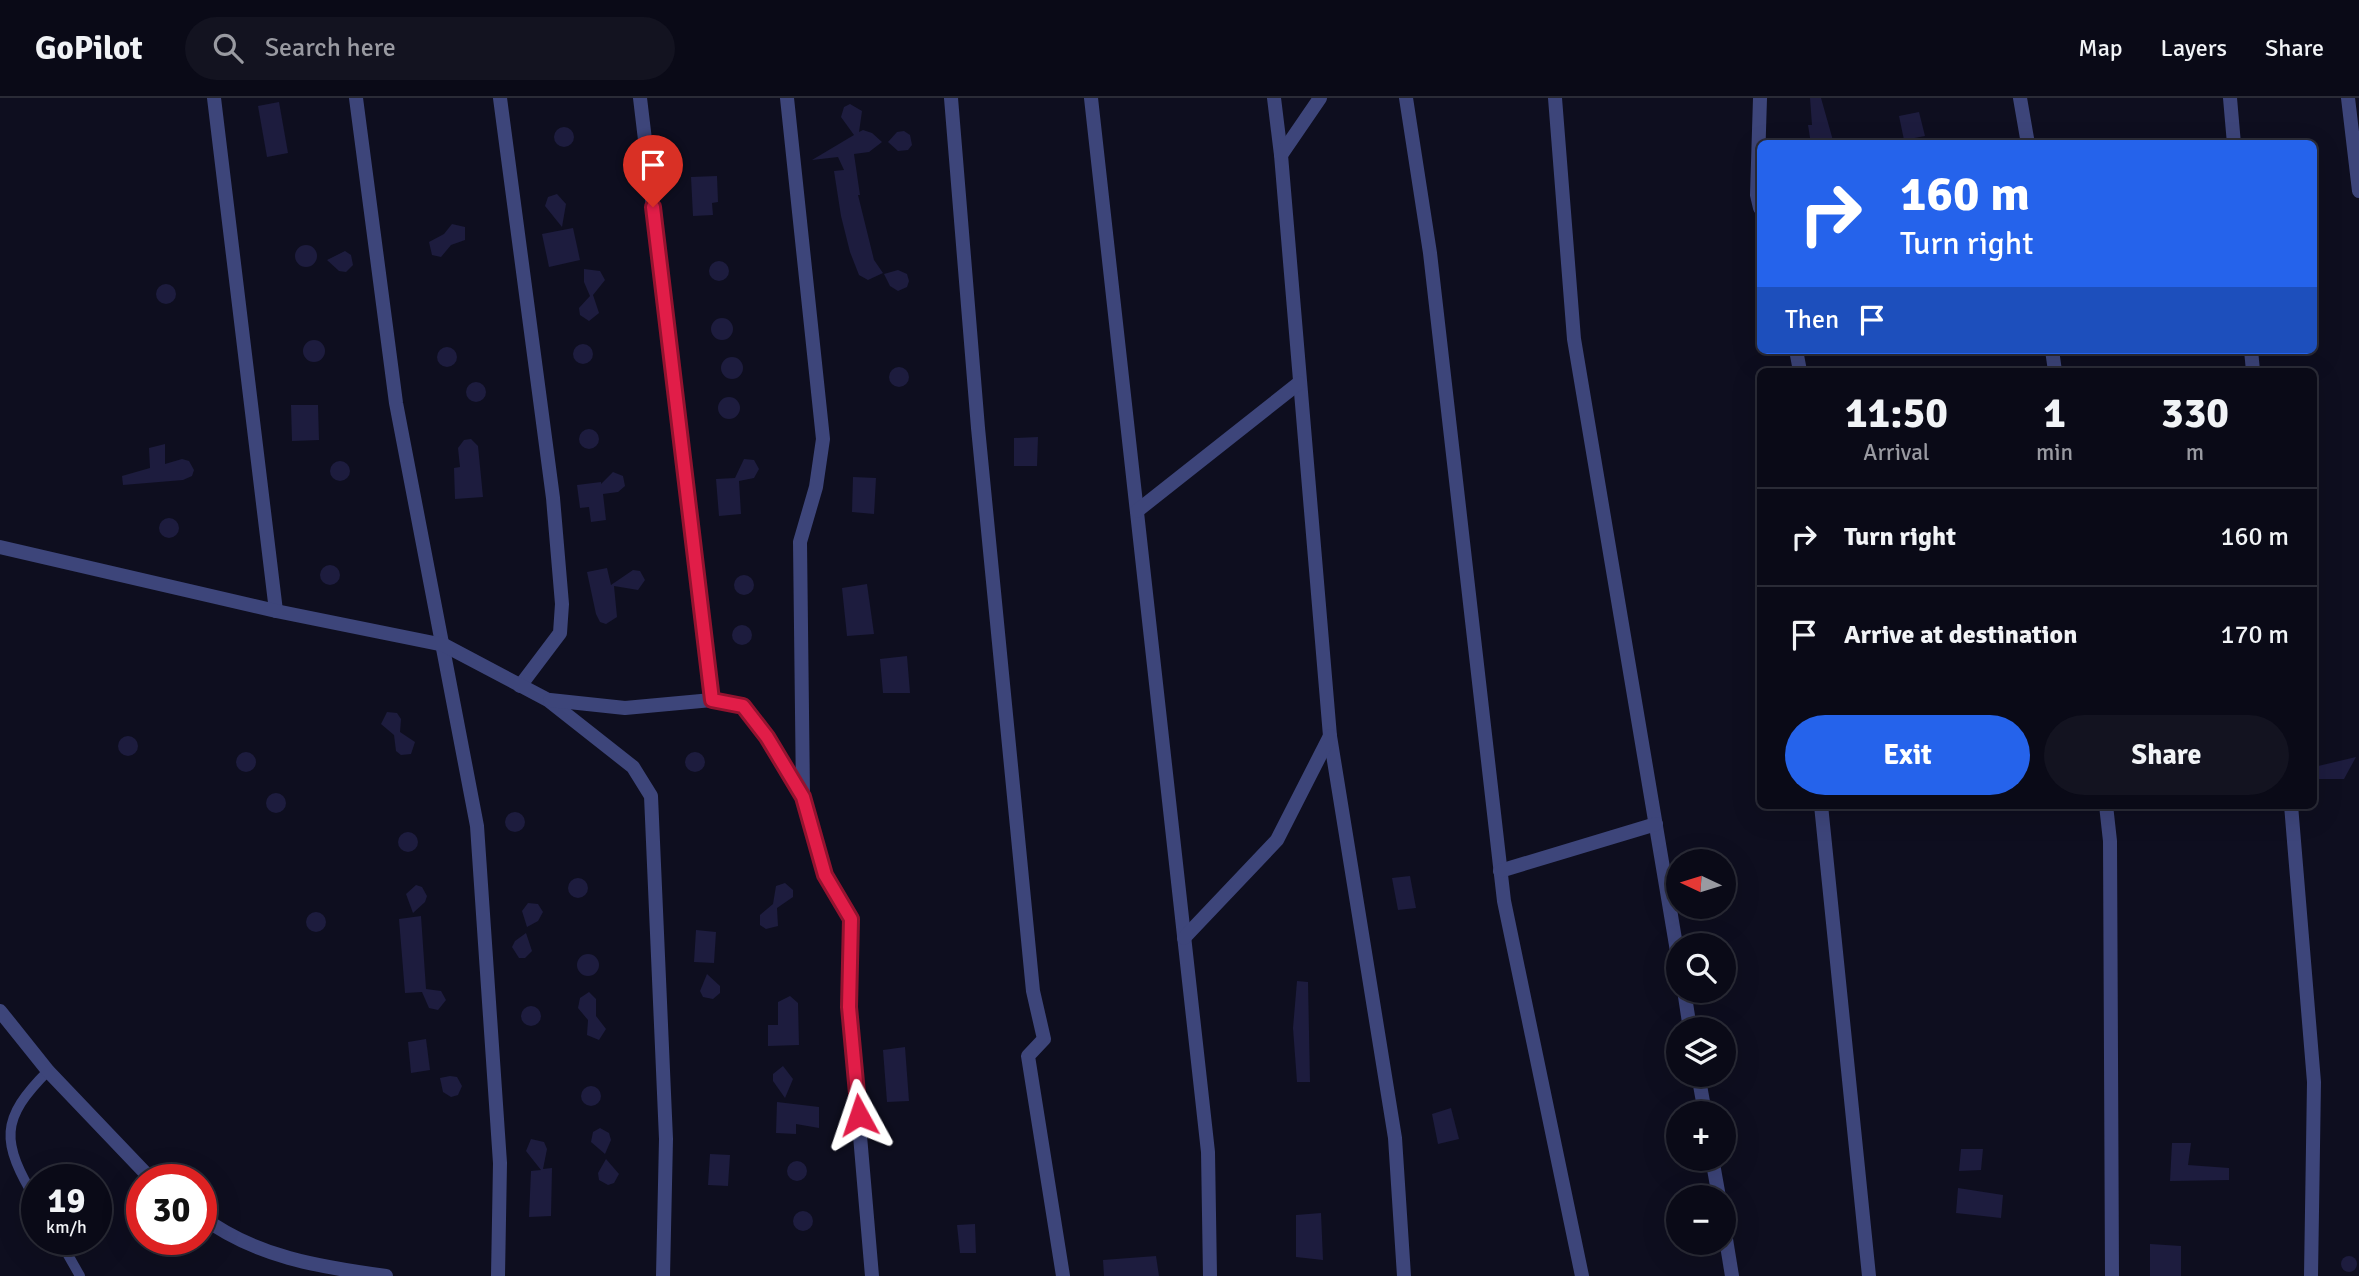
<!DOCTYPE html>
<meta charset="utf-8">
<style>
body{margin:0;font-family:Signika,sans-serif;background:#131320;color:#f1f3f6;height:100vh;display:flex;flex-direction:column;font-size:26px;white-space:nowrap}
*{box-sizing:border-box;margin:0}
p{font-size:23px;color:#999aa1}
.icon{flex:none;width:38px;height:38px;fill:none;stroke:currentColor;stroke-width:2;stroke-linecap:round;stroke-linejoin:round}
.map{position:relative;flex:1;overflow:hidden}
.drawer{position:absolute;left:1757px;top:270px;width:560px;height:441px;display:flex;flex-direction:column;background:#0a0a17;border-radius:10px;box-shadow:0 7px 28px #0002,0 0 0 2px #2a2b36}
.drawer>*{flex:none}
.banner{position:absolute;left:1757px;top:42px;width:560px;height:214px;border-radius:10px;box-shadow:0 7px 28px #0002,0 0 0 2px #2a2b36;background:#2563eb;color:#fff;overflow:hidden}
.needle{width:46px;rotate:274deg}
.tools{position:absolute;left:1666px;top:751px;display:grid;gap:14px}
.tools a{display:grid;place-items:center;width:70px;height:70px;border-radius:50%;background:#0a0a17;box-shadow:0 7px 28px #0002,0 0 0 2px #2a2b36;font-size:35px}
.speed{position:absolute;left:21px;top:1066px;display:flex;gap:14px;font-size:35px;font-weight:700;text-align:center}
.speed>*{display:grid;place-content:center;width:91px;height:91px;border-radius:50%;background:#0a0a17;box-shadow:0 7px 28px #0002,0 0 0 2px #2a2b36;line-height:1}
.speed small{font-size:18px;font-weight:400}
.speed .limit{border:10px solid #d22;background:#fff;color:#111}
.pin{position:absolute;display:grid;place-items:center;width:60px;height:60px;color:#fff;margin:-72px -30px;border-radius:50% 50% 50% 0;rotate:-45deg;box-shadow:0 0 7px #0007}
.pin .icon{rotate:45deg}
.me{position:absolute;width:77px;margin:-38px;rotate:355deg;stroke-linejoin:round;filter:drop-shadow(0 0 5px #0008)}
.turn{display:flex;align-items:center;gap:24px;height:147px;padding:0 28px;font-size:32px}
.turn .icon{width:91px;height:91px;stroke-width:2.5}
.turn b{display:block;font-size:49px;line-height:60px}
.then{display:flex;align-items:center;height:66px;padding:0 28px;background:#0003;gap:14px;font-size:26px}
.eta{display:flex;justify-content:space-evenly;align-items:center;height:119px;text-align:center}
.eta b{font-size:42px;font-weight:800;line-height:49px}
.action{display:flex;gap:14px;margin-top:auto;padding:14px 28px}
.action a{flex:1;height:80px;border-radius:42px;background:#2563eb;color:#fff;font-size:28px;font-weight:800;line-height:80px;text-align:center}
.action a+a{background:#131320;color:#f1f3f6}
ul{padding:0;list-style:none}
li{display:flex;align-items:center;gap:21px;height:98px;padding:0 28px;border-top:2px solid #2a2b36}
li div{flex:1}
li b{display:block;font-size:26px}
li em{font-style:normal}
header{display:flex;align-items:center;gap:42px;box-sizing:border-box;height:98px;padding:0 35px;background:#0a0a17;border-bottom:2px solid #2a2b36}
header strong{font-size:33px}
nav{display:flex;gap:38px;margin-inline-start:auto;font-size:24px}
.search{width:490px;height:63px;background:#131320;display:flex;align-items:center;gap:18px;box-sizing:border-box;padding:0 24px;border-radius:38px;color:#999aa1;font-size:26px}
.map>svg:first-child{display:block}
</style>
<header>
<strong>GoPilot</strong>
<div class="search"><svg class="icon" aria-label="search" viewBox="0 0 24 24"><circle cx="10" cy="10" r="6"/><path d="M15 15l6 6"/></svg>Search here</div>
<nav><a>Map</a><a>Layers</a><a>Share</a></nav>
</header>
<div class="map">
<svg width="2359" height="1178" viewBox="0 0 2359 1178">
<rect width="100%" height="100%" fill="#0e0e1f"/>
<g fill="#1d1c3e">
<path d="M1810,0H1821L1834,46H1811L1808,27H1812Z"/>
<path d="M279,4L288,55L267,59L258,8Z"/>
<path d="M850,6L862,13L859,34L863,32L872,35L882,44L869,54L854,56L860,97H858L874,162L883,175L868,182L859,177L850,154L841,118L834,73L844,72L838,59L812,62L854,37L841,19L844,9Z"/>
<path d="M1919,14L1925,38L1904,42L1899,18Z"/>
<circle cx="564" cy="39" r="10"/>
<path d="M904,33L910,37L912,47L908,52L898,53L888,44L897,34Z"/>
<path d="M717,78L718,104L712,105L713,117L693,118L691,79Z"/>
<path d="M557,96L566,106L562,129L545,108L548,99Z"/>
<path d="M452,126L465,129V142L451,147L441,159L432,157L429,144L444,136Z"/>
<path d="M573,130L580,162L549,169L542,136Z"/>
<circle cx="306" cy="158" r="11"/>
<path d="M345,153L351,157L353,167L346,174L339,173L327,162Z"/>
<circle cx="719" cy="173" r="10"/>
<path d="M584,171L600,173L605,182L593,197L599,215L589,223L580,217L579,210L590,198L584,184Z"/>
<path d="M898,172L907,176L909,183L907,189L898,193L890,188L884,176Z"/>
<circle cx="166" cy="196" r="10"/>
<circle cx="722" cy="231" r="11"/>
<circle cx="314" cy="253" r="11"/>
<circle cx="583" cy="256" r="10"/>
<circle cx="447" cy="259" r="10"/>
<circle cx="732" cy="270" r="11"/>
<circle cx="899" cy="279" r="10"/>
<circle cx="476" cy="294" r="10"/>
<circle cx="729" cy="310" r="11"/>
<path d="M291,307H318L319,342L292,343Z"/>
<circle cx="589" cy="341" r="10"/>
<path d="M1038,339L1037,368H1014V340Z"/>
<path d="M464,342L471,341L478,348L483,399L455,401L454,370L460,369L458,350Z"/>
<path d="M165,346V366L182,361L189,363L194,372L192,378L183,382L123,387L122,378L150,370L149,350Z"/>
<path d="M744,361L754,362L759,371L754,380L739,383L741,416L719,418L716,381L735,380Z"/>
<circle cx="340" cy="373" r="10"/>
<path d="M613,374L623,378L625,388L618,394L603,396L606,422L591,424L589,409L580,410L577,387L601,384V386Z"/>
<path d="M853,379L876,380L874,416L852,414Z"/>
<circle cx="169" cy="430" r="10"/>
<circle cx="330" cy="477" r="10"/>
<path d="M607,470L611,487L633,472L640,473L645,482L638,492L614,488L617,519L606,526L600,524L596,516L587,474Z"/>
<circle cx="744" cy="487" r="10"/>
<path d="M867,486L874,536L847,538L842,490Z"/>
<circle cx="742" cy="537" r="10"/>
<path d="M907,558L910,595H883L880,561Z"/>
<path d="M387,614L397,615L401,621L400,634L415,644L411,656L401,657L396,653L394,637L381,626Z"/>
<circle cx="128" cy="648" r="10"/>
<circle cx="246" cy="664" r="10"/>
<circle cx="695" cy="664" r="10"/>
<path d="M2356,659L2344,681H2314V669Z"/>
<circle cx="276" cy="705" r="10"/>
<circle cx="515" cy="724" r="10"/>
<circle cx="408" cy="744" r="10"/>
<path d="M1410,778L1416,810L1398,812L1392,780Z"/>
<circle cx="578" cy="790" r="10"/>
<path d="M785,785L793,792V799L777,810L778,828L766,831L760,827V817L773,806L776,788Z"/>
<path d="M416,787L422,789L427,798L425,804L413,815L406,796Z"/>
<path d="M528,805L538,806L543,814L538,823L527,829L522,813Z"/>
<circle cx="316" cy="824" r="10"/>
<path d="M421,818L426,891L441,893L446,902L438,912L429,910L422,894L405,895L399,821Z"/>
<path d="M696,832L716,834L714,865L694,864Z"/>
<path d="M526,835L532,853L525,860H519L512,849L515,843Z"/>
<circle cx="588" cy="867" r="11"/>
<path d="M707,876L720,888V895L713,901L703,899L700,893Z"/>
<path d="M1297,883L1308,884L1310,984H1297L1293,930Z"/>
<path d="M589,894L596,901V918L606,931L599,942L587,937L588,922L578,910L580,900Z"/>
<path d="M790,898L798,905L799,947L768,948V927H778V904Z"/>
<circle cx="531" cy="918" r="10"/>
<path d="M426,941L430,972L411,975L408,944Z"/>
<path d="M905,949L909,1003L887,1004L883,952Z"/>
<path d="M783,968L793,981L785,1000L773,983V976Z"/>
<path d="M450,978L457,979L462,988L458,997L451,999L443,994L440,980Z"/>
<circle cx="591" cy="998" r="10"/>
<path d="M777,1004L819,1009V1030L796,1026V1036L776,1035Z"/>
<path d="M1451,1010L1459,1041L1438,1046L1432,1016Z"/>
<path d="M600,1030L609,1035L611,1042L605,1056L591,1044L593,1034Z"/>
<path d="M531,1041L544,1044L547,1051L543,1071L552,1070L551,1118L529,1119L531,1073L541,1072L526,1053Z"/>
<path d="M2172,1045H2191L2188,1067L2229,1070V1082L2170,1083Z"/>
<path d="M1961,1051H1983L1981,1072L1959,1073Z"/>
<path d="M710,1056L730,1057L728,1088L708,1087Z"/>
<path d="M606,1061L619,1076L614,1085L608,1087L599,1082L598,1075Z"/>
<circle cx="797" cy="1073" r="10"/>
<path d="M1958,1090L2003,1097L2001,1120L1956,1115Z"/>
<circle cx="803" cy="1123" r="10"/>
<path d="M1321,1115L1323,1162L1296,1159V1117Z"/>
<path d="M975,1126L976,1155H960L957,1127Z"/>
<path d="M2150,1146L2181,1148V1178H2150Z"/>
<path d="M1156,1158L1159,1178H1104L1103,1162Z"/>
<circle cx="2349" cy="1166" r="8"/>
</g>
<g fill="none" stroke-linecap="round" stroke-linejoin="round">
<g stroke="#3d457a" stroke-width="10">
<path d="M37,1104C0,1043 0,1021 48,973"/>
<path d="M59,1141L80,1178"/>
</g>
<g stroke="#3d457a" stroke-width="14">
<path d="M214,0L276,513"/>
<path d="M356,0L396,305L477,728L500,1065L498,1178"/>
<path d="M500,0L553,400L562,506L560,535L520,588"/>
<path d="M640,0L712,602"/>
<path d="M787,0L823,341L816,389L800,444L803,698"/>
<path d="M951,0L978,330L1033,893L1044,941L1028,958L1063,1178"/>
<path d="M1091,0L1208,1054L1210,1178"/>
<path d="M1274,0L1281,57L1330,638L1395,1040L1404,1178"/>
<path d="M1406,0L1430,155L1504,803L1582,1178"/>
<path d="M1555,0L1574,241L1678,859"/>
<path d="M1760,0L1757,97L1760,110"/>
<path d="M2020,0L2028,46"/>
<path d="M2230,0L2234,46"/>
<path d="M2348,0L2359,93"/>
<path d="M1281,57L1320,0"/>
<path d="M1796,252L1800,273"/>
<path d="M2052,252L2055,273"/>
<path d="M2251,252L2253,273"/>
<path d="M1137,413L1299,285"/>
<path d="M0,449L276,513L444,547L548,602L633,669L651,698L666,1041L663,1178"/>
<path d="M550,602L625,610L712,602L742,608L767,639L803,699L825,777L851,821L849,909L872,1178"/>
<path d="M1821,707L1869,1178"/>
<path d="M2106,707L2110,743L2112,1178"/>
<path d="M2291,707L2314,984L2311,1178"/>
<path d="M1500,773L1656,726"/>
<path d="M1184,840L1277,742L1330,638"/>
<path d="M1684,892L1690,931"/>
<path d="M0,913L48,973L152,1082"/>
<path d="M1698,976L1705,1015"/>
<path d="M1712,1060L1719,1099"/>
<path d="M201,1118C255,1159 320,1169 386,1178"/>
<path d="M1724,1129L1732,1178"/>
</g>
</g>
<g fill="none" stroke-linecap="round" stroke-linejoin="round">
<defs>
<path id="route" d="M653,109L712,602L743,608L767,639L803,699L825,777L851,821L849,909L859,1017"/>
</defs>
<use href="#route" stroke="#92132f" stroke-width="18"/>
<use href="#route" stroke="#e11d48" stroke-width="12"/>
</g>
</svg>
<div class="tools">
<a><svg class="needle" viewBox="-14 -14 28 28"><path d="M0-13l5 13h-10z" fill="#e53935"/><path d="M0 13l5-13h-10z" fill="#999aa1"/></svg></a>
<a><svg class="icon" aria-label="search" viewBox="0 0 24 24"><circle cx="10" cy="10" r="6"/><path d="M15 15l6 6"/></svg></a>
<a><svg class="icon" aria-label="layers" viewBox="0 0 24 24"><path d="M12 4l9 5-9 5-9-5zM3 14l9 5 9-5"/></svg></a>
<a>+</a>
<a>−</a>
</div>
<div class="speed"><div>19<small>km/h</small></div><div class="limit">30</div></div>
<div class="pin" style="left:653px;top:109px;background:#d93025"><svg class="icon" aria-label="arrive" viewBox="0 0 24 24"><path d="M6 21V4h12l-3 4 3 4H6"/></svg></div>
<svg class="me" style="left:859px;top:1017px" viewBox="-20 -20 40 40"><path d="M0-17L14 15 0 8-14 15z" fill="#e11d48" stroke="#fff" stroke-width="4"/></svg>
<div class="banner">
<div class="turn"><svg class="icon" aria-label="right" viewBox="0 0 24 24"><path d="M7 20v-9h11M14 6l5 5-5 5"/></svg><div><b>160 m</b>Turn right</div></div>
<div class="then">Then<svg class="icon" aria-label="arrive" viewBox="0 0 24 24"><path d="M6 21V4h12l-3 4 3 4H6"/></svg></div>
</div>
<section class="drawer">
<div class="eta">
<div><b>11:50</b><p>Arrival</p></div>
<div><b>1</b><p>min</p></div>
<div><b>330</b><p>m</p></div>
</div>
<ul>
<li><svg class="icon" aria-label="right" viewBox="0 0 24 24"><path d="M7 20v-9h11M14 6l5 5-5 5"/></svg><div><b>Turn right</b></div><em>160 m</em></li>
<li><svg class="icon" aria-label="arrive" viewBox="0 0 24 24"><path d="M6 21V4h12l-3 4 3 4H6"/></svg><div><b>Arrive at destination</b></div><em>170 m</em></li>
</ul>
<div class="action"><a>Exit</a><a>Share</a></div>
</section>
</div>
